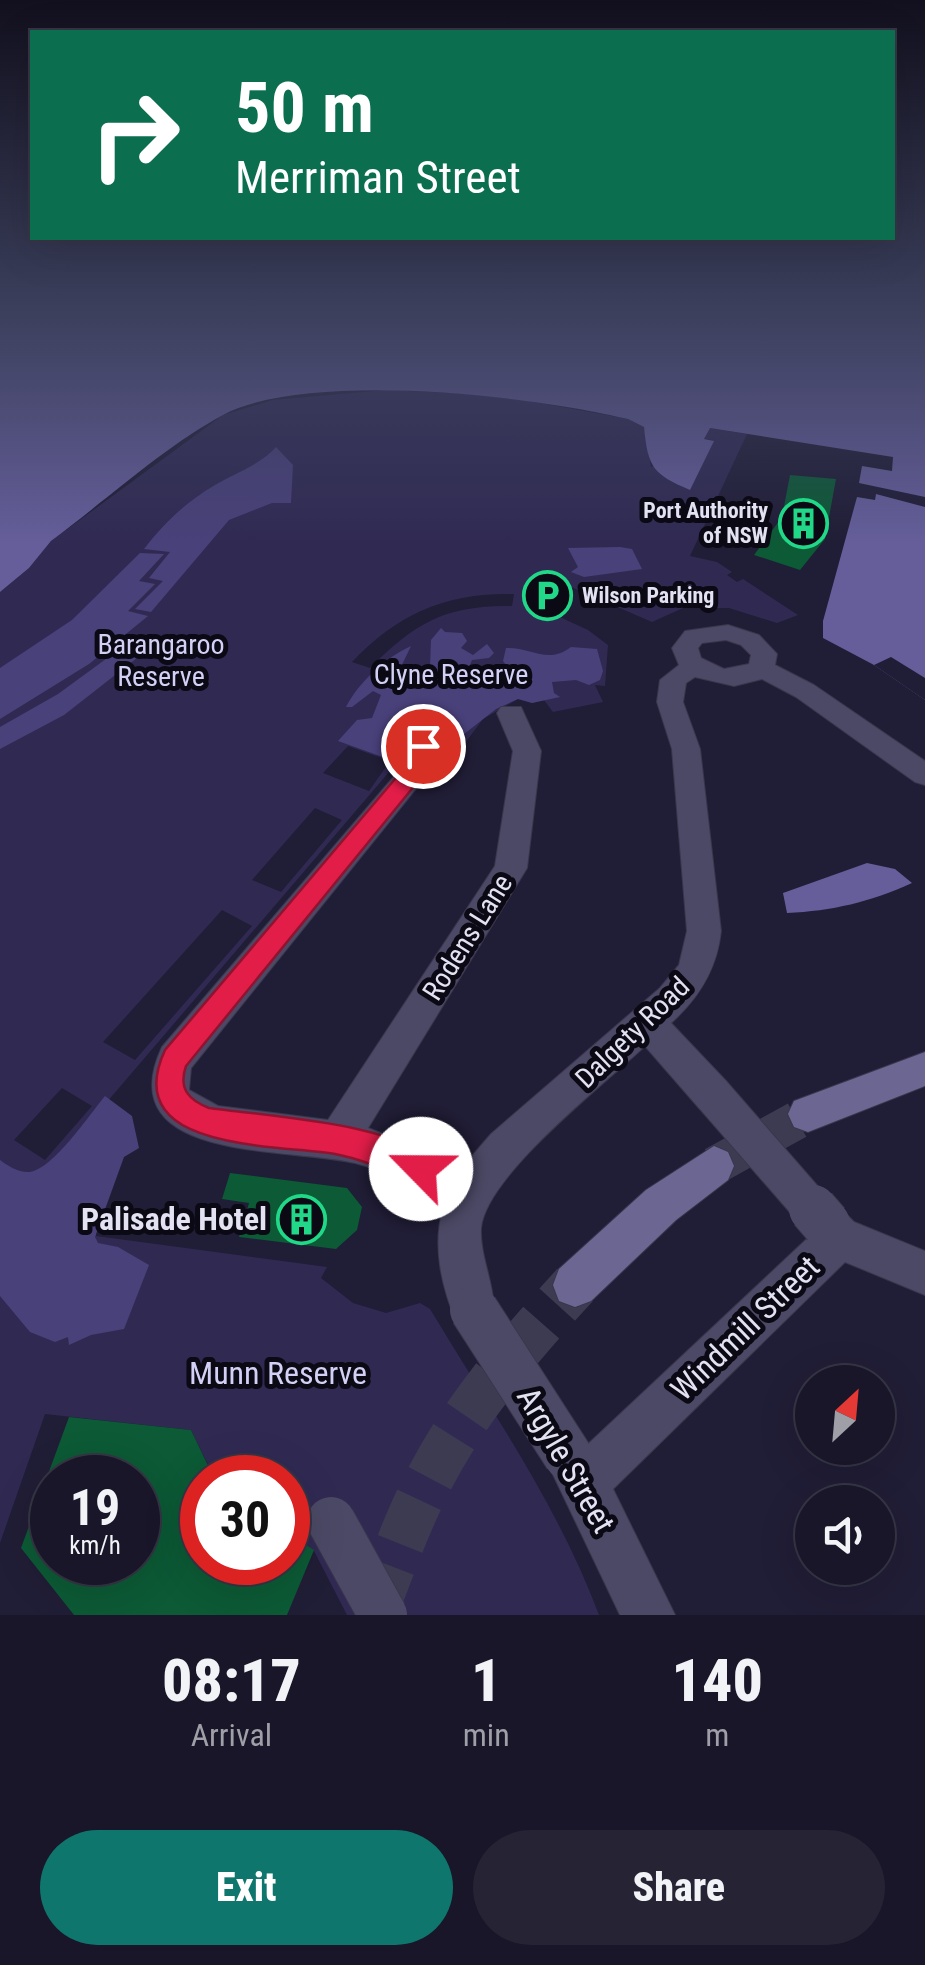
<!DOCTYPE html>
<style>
body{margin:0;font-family:"Roboto Condensed",sans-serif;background:#252334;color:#f1f3f6;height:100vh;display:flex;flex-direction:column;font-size:38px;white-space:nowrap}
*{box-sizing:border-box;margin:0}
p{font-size:32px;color:#9f9fa8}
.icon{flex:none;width:55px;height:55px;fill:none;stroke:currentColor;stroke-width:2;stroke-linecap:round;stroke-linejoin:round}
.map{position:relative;height:1615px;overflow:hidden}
.sheet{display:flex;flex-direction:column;background:#181628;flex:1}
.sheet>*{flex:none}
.top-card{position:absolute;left:30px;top:30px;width:865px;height:210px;border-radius:0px;box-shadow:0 10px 40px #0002,0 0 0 2px #363545;background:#0b6e4f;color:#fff;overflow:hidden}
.needle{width:65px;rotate:26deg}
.tools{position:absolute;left:795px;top:1365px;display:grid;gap:20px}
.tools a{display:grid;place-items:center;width:100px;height:100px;border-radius:50%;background:#181628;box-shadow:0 10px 40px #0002,0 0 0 2px #363545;font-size:50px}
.speed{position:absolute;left:30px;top:1455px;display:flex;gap:20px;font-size:50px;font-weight:700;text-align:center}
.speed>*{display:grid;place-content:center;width:130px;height:130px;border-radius:50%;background:#181628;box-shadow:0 10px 40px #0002,0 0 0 2px #363545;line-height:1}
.speed small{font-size:25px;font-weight:400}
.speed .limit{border:15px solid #d22;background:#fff;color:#111}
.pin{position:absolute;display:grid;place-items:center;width:85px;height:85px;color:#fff;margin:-42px;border:5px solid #fff;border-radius:50%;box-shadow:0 2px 10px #0007}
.me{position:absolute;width:110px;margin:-55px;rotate:293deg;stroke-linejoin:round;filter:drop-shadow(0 0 8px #0008)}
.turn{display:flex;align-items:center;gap:35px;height:210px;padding:0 40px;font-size:45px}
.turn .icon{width:130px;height:130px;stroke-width:2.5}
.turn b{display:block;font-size:70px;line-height:85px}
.eta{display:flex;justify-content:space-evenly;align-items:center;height:170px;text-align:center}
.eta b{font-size:60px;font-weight:800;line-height:70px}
.action{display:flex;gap:20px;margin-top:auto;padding:20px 40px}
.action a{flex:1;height:115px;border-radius:60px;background:#0f766e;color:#fff;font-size:40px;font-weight:800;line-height:115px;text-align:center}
.action a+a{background:#252334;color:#f1f3f6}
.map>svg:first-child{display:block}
</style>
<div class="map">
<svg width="925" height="1615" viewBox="0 0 925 1615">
<rect width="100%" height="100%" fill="#201d36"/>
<path fill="#302a53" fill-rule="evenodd" d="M386,390L496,395L628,419L644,427L651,467L713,440L704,439L709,428L747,434L690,556L717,562L732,572L727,575L737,582L743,579L798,615L777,623L729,608H683L652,622L571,587L551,613L588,630L608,645L605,686L595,685L603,702L553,712L544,700L532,703L518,699L483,719L454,758L446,731L421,726L395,733L390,746L395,765L83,1130L96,1236L327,1267L321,1278L353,1303L386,1313L420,1303L430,1309C490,1409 558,1505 599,1615H347L314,1551L288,1534V1478L214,1477L191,1430L45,1414L0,1543V592L29,568L51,541L223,415L273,400ZM514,594L512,606C446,605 416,622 370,668L352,662C397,614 447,592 514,594ZM348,746L390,761L369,791L323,773ZM315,808L342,820L281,892L252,880ZM222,910L252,926L135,1060L103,1042ZM62,1088L92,1106L45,1160L14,1140Z"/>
<g fill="#49417a">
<path d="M276,447L293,465L291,503H272L229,520L151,612L135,609L163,581L149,578L170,552L144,549C165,522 186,502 215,485C235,473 260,465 276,447Z"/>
<path d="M620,547L632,549L642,569L584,577L571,572L578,567L568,548Z"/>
<path d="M140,553L164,554L139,581L155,584L128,611L148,616L89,664L0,719V668L72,620Z"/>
<path d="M441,628L445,632L462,633L467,641L461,648L473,655L487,644L494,653L489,658L472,660L469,667L482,678L503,685L517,679L503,661L506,648C531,647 548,665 571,647L597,649L603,671L600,680L589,685L576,680L552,682L554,693L560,697L532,703L518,699L496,709L459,738C438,734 410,710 391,740L394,761L338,741L357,720L372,718L381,695L373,691L352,707H346C359,682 385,658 411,646L398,673H415L430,667L431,640Z"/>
<path d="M121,648L142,654L64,715L0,749V727L58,694Z"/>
<path d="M105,1096L132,1116L139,1148L124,1157L95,1237L98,1243L118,1247L149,1265L124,1329L91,1335L69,1345L68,1337L55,1342L30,1332L0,1296V1160C8,1166 19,1173 30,1172C53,1169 90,1114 105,1096Z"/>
</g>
<g fill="#655e9a">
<path d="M0,318H925V497L859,483L862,466L892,471L893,457L710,428L704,439L714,441L690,490C653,474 648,468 644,427L628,419C534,396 308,370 223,415C165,446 104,502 51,541L29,568L0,592Z"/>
<path d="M876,494L925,507V700L874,665L823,638V621L857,497L875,500Z"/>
<path d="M867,863L895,869L912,883C870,902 832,911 787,913L783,893Z"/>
</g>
<path fill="#201d36" d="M891,657L925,678V700L874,665Z"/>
<g fill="#0c5a36" fill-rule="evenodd">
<path d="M790,475L836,479L825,539L800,570L754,555L782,517Z"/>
<path d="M230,1173L347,1188L362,1207L357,1230L336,1249L239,1237L249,1203L222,1199Z"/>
<path d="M69,1417L191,1430L214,1478H202V1562H288V1534L314,1550L287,1615H74L21,1548ZM52,1478H138V1562H52Z"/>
</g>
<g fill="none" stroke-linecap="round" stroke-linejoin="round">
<path stroke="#3d3b52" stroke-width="38" stroke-dasharray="38 19" stroke-linecap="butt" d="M714,1166L808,1114"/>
<path stroke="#3d3b52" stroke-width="48" stroke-dasharray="48 24" stroke-linecap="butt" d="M374,1611C392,1565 408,1519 431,1476C468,1405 521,1344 575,1285"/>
<defs>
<g id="street">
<path d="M728,625L759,635L777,654L775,665L814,685L925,761V785L915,782L796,697L762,679L734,686L695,677L686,683L683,702L700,749L721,931C717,969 699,998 671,1023L727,1082L732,1095L727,1108L713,1113L699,1108L645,1046C603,1085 486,1176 481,1228C479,1261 502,1297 490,1326L474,1333L458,1326C442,1288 432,1248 443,1208C416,1189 387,1171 355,1163C289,1147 108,1163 162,1047L403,766L413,739H433L437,746L426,776L191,1068L189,1090L218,1106L328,1120L495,866L513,751L497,713L501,707H521L541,751L527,868L368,1128L419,1148L460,1170L491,1134L660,988L679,965L687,931L672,749L657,702L660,680L679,665L672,648L685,631ZM726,640L741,645L751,655L749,664L724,669L701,658L698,648L702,643Z"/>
<path d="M826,1203L841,1209L854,1222L925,1251V1295L845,1262L613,1489L675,1615H620L549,1466L556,1448L574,1441L586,1446L810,1236L805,1224L811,1209Z"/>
</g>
<g id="secondary">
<path d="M925,1052V1086L808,1132L794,1127L788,1114L794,1101Z"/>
<path d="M714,1146L728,1152L734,1166L728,1180L676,1220L591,1301L575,1307L559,1301L553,1285L559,1269L646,1190Z"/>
</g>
</defs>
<use href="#street" stroke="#3a364c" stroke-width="2"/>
<use href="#secondary" stroke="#3a364c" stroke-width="2"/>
<use href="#street" fill="#4c4966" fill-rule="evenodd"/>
<use href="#secondary" fill="#6c6792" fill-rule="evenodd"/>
<defs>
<path id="street-bridge-far1" d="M713,1095L815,1212"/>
<g id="street-bridge">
<path d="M813,1209L826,1224"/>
<path d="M474,1310L568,1456"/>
<path d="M331,1521L383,1615"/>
</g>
</defs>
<use href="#street-bridge-far1" stroke="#3a364c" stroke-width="40" stroke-linecap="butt"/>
<use href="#street-bridge" stroke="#3a364c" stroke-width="50" stroke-linecap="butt"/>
<use href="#street-bridge-far1" stroke="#4c4966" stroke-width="38"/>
<use href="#street-bridge" stroke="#4c4966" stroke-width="48"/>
</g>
<linearGradient id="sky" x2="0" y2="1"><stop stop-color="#12101e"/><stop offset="0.58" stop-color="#3c405d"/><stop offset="1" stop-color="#3c405d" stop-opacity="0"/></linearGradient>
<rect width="925" height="544" fill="url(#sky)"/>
<path fill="#e11d48" stroke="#92132f" stroke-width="2.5" d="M423,738L434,746L424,774L186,1066C178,1089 189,1100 209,1108C256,1115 418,1124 437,1169L432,1180L421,1184C392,1173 366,1160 335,1154C273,1144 118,1151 165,1050L406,766L412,746Z"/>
<defs>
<symbol id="building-ring" viewBox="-11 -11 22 22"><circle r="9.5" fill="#0a0914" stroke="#20d887" stroke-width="1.5"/><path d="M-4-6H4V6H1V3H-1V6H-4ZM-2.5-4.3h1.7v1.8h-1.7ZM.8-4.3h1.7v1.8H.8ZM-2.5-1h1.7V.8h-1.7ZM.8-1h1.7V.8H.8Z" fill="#20d887"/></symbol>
<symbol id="parking-ring" viewBox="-11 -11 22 22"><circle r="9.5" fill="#0a0914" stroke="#20d887" stroke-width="1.5"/><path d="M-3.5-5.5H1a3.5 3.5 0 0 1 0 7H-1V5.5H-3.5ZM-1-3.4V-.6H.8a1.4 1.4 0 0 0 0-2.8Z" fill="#20d887"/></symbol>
</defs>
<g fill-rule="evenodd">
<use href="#building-ring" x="776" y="496" width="55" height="55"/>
<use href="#parking-ring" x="520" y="568" width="55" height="55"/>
<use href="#building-ring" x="274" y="1192" width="55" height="55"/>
</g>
<g text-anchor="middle" stroke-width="10" stroke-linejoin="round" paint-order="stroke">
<g font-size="22" font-weight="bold" fill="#e3e2f3" stroke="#0a0914" text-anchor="end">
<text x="768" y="518">Port Authority<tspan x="768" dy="25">of NSW</tspan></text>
<text x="582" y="603" text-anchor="start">Wilson Parking</text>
</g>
<g font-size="28" fill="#d2d0f4" stroke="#0a0914">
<text x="161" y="654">Barangaroo<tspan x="161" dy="32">Reserve</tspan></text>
<text x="451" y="684">Clyne Reserve</text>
</g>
<g font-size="28" fill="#e3e2f3" stroke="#0a0914">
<text transform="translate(467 937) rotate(-58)" y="10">Rodens Lane</text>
<text transform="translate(632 1032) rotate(-44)" y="10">Dalgety Road</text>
</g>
<g font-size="32" font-weight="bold" fill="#e3e2f3" stroke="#0a0914" text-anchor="end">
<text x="267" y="1230">Palisade Hotel</text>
</g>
<g font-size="32" fill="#e3e2f3" stroke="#0a0914">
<text transform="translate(745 1328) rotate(-44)" y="11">Windmill Street</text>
<text transform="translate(566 1460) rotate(60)" y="11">Argyle Street</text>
</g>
<g font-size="32" fill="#d2d0f4" stroke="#0a0914">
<text x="278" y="1384">Munn Reserve</text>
</g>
</g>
</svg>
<div class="tools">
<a><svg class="needle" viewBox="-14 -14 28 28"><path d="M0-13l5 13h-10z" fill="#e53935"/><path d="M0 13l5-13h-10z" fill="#9f9fa8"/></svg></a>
<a><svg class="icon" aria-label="sound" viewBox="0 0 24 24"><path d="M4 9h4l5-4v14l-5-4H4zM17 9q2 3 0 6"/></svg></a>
</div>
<div class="speed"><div>19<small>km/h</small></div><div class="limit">30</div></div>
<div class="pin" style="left:423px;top:746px;background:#d93025"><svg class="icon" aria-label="arrive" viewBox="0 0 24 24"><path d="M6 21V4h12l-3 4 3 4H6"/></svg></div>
<svg class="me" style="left:421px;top:1169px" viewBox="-20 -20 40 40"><circle r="19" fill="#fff"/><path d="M0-13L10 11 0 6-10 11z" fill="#e11d48"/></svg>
<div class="top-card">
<div class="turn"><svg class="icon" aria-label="right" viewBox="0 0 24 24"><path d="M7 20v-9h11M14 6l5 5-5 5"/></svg><div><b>50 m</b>Merriman Street</div></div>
</div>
</div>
<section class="sheet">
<div class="eta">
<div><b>08:17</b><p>Arrival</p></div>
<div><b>1</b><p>min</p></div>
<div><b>140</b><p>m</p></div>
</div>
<div class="action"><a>Exit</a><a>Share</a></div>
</section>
